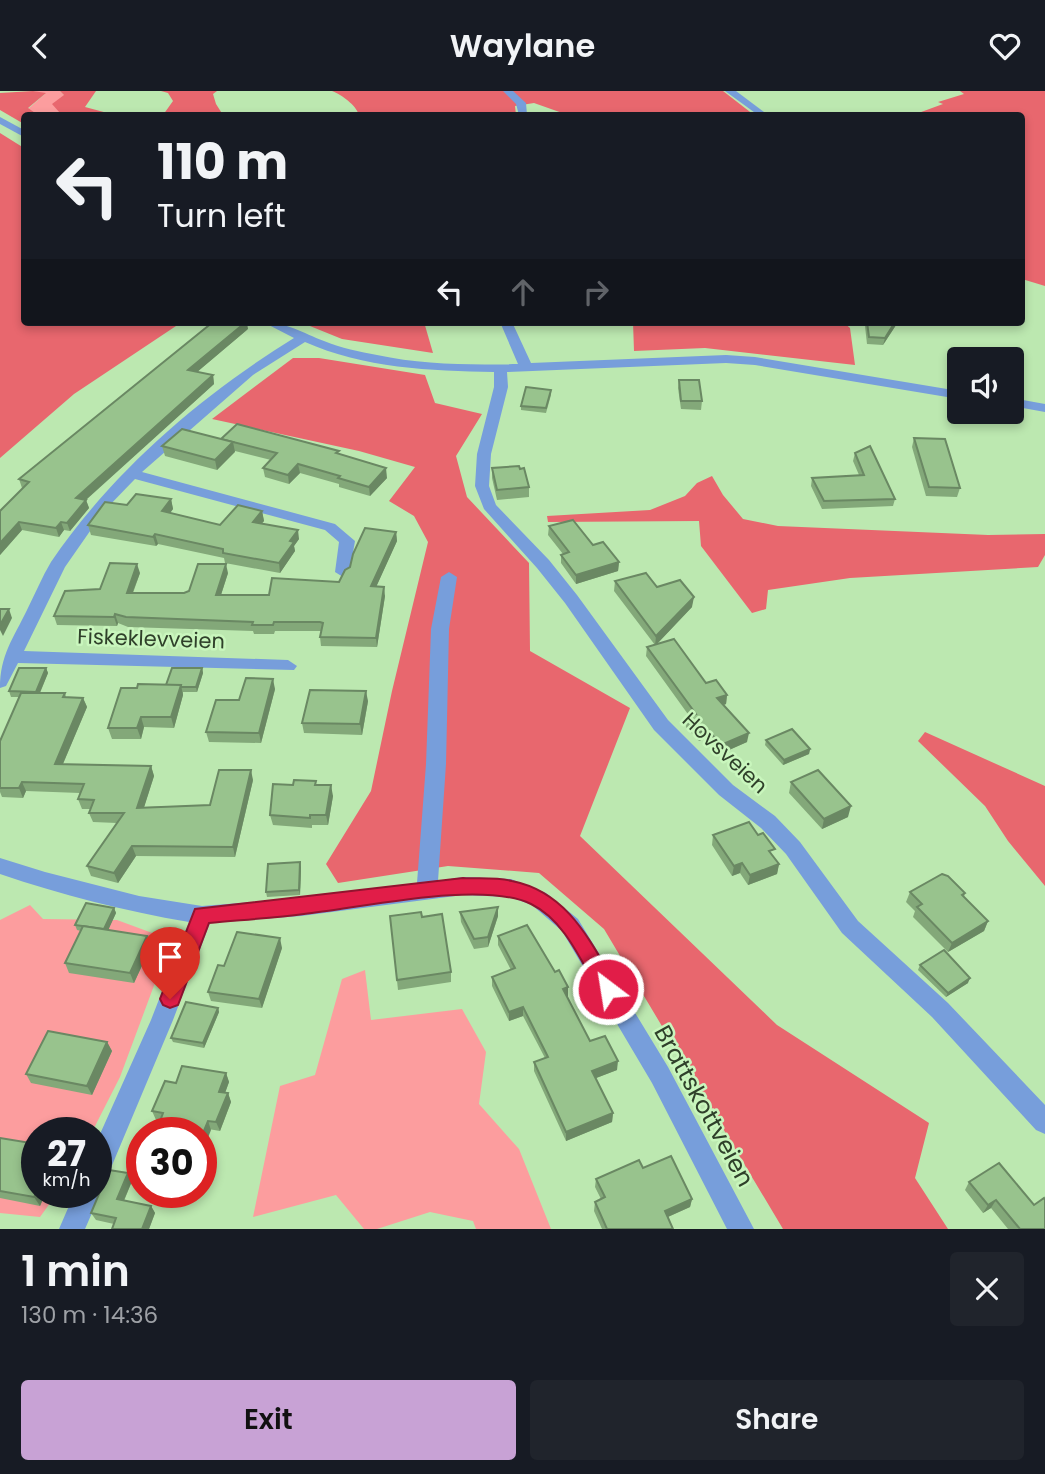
<!DOCTYPE html>
<meta charset="utf-8">
<style>
body{margin:0;font-family:Poppins,sans-serif;background:#20242c;color:#f1f3f6;height:100vh;display:flex;flex-direction:column;font-size:26px;white-space:nowrap}
*{box-sizing:border-box;margin:0}
p{font-size:23px;color:#9ea1a6}
.icon{flex:none;width:38px;height:38px;fill:none;stroke:currentColor;stroke-width:2;stroke-linecap:round;stroke-linejoin:round}
.map{position:relative;height:1138px;overflow:hidden}
.side{display:flex;flex-direction:column;background:#171b24;flex:1}
.side>*{flex:none}
.top-card{position:absolute;left:21px;top:21px;width:1004px;height:214px;border-radius:7px;box-shadow:0 4px 10px #0003;background:#171b24;color:#f1f3f6;overflow:hidden}
.fabs{position:absolute;left:947px;top:256px;display:grid;gap:14px}
.fabs a{display:grid;place-items:center;width:77px;height:77px;border-radius:7px;background:#171b24;box-shadow:0 4px 10px #0003;font-size:35px}
.speed{position:absolute;left:21px;top:1026px;display:flex;gap:14px;font-size:35px;font-weight:700;text-align:center}
.speed>*{display:grid;place-content:center;width:91px;height:91px;border-radius:50%;background:#171b24;box-shadow:0 4px 10px #0003;line-height:1}
.speed small{font-size:18px;font-weight:400}
.speed .limit{border:10px solid #d22;background:#fff;color:#111}
.pin{position:absolute;display:grid;place-items:center;width:60px;height:60px;color:#fff;margin:-72px -30px;border-radius:50% 50% 50% 0;rotate:-45deg;box-shadow:0 0 7px #0007}
.pin .icon{rotate:45deg}
.me{position:absolute;width:77px;margin:-38px;rotate:329deg;stroke-linejoin:round;filter:drop-shadow(0 0 5px #0008)}
.turn{display:flex;align-items:center;gap:24px;height:147px;padding:0 21px;font-size:32px}
.turn .icon{width:91px;height:91px;stroke-width:2.5}
.turn b{display:block;font-size:49px;line-height:60px}
.lanes{display:flex;align-items:center;height:66px;padding:0 21px;background:#0003;justify-content:center;gap:35px;direction:ltr}
.lanes .off{opacity:.35}
.round{display:grid;place-items:center;flex:none;width:74px;height:74px;border-radius:7px;background:#20242c}
.summary{display:flex;align-items:center;justify-content:space-between;height:119px;padding:0 21px}
h1{font-size:42px;font-weight:600;line-height:52px}
.cta{display:flex;gap:14px;margin-top:auto;padding:14px 21px}
.cta a{flex:1;height:80px;border-radius:7px;background:#c8a2d5;color:#111;font-size:28px;font-weight:600;line-height:80px;text-align:center}
.cta a+a{background:#20242c;color:#f1f3f6}
header{display:flex;justify-content:space-between;align-items:center;height:91px;padding:0 21px;background:#171b24;font-size:32px;font-weight:600}
.map>svg:first-child{display:block}
</style>
<header><svg class="icon" aria-label="back" viewBox="0 0 24 24"><path d="M15 5l-7 7 7 7"/></svg>Waylane<svg class="icon" aria-label="heart" viewBox="0 0 24 24"><path d="M12 20l-8-8c-3-5 5-10 8-4 3-6 11-1 8 4z"/></svg></header>
<div class="map">
<svg width="1045" height="1138" viewBox="0 0 1045 1138">
<rect width="100%" height="100%" fill="#bce8b0"/>
<g fill="#fc9d9e">
<path d="M33,0H60L64,4L61,22L38,24L28,18L45,3Z"/>
<path d="M30,814L43,828L117,829L155,843L162,873L120,986L92,1041H37V1101H58L40,1126L0,1122V829Z"/>
<path d="M365,879L371,929L462,918L486,961L479,1013L519,1058L551,1138H476L473,1130L430,1121L377,1138H364L336,1104L253,1126L280,995L315,984L342,888Z"/>
</g>
<g fill="#e8676e">
<path d="M33,0L46,2L28,17L38,24H24V33L0,19V2Z"/>
<path d="M60,0H96L85,16L115,24H47L60,22L52,13L64,4Z"/>
<path d="M161,0H217L213,3L216,13L223,24H163L173,10L168,2Z"/>
<path d="M332,0H723L754,24H568L534,12L515,15L516,24H359C356,14 342,4 332,0Z"/>
<path d="M960,0H1045V195L1022,188V24H913L943,13L938,11L964,3Z"/>
<path d="M0,42L24,57V231H182L74,303L0,367Z"/>
<path d="M300,231H424L433,262L342,248Z"/>
<path d="M633,231H843L850,237L855,274L705,257L634,260Z"/>
<path d="M293,267H319L425,284L435,312L482,323L456,365L467,406L529,472L530,560L630,617L580,745L777,934L929,1032L915,1087L948,1138H783L604,838L539,782L448,775L338,792L326,773L371,700L392,600L428,451L414,425L389,410L415,376L359,360L212,328Z"/>
<path d="M712,385L723,404L743,428L778,435L988,444L1045,443V464L1038,476L850,487L768,499L766,518L752,522L701,455L699,430L548,431L547,425L650,419L685,405L697,392Z"/>
<path d="M925,641L1045,695V795L1008,750L985,715L918,650Z"/>
</g>
<g fill="none" stroke-linecap="round" stroke-linejoin="round">
<g fill="#779edb" fill-rule="evenodd">
<path d="M503,0H513L526,12L527,24H519L516,13Z"/>
<path d="M725,0H736L768,24H758Z"/>
<path d="M0,26L24,39V46L0,33Z"/>
<path d="M263,231C286,231 303,242 324,250C341,257 360,261 377,264C423,274 472,274 518,273L500,231H512L531,272L726,264L755,266L959,300V308L755,274L726,272L507,281L508,296L491,363L489,395L496,414L549,469L577,504L668,629L733,694L775,725L800,751L858,830L948,912L1045,1014V1043L1036,1039L932,926L842,842L786,763L761,737L719,704L654,639L565,512L537,477L484,418L475,395L477,363L494,296V281C431,280 363,277 305,251L253,284L142,381L335,433L355,450L349,485L343,486L335,481L339,451L325,439L135,388L104,420L65,476L24,560L288,569L297,575L294,579L18,572L6,595L0,597C0,564 13,548 27,519C35,503 42,486 51,471C113,380 200,305 294,247Z"/>
<path d="M1012,307L1045,313V321L1012,315Z"/>
<path d="M449,481L457,486L449,538L446,673L438,790L463,786L511,788L546,802L578,828L668,976L754,1138H727L652,992L562,840L532,814L510,806L463,804L301,825L210,832L173,929L105,1091L98,1094L101,1101L85,1138H59L75,1101H96V1052L151,929L189,831C124,820 62,804 0,783V767L45,781L139,805L202,815L301,807L417,792L426,673L431,538L441,486Z"/>
</g>
</g>
<g fill="#83a879">
<path d="M866,231H898L883,254L867,253L865,235Z"/>
<path d="M248,238L197,281L213,284L214,293L86,409L89,417L70,440L64,439L59,446L22,439L0,464V420L23,397H22L19,388Z"/>
<path d="M679,289L702,310L701,319L681,318L678,297Z"/>
<path d="M551,299V304L546,322L521,319V315Z"/>
<path d="M914,347L960,397L957,406L926,405L912,356Z"/>
<path d="M221,348L339,363L387,387L370,405L339,396V393L300,382L289,393L265,386L263,377L271,369L235,360L217,379L165,365L162,355Z"/>
<path d="M855,362L895,408L893,415L822,418L811,395L812,387L859,384L853,370Z"/>
<path d="M492,377L529,396V406L497,409L492,387Z"/>
<path d="M171,408L173,418L170,422L220,434L262,420L264,430L262,432L299,448L294,455L295,460L280,482L225,472L224,467L158,453L156,455L91,444L88,434L127,414Z"/>
<path d="M549,435L593,454L619,471L618,480L576,493L561,472V464L563,463L548,444Z"/>
<path d="M396,441L397,450L376,496L385,505L377,556L321,555L320,546L321,540H275L274,543H254L253,540L128,536L118,532L117,535L57,534L54,525L100,498L140,482L133,502H184L228,482L221,504H269L339,491L350,476Z"/>
<path d="M615,490L657,496L692,516L656,554L706,592L727,604L726,613L723,614L747,651L720,663L706,647L699,650L686,636L687,627L690,626L646,565L647,556L655,554L614,500Z"/>
<path d="M46,577L48,582L40,602H65L66,606L83,607L87,616L63,673L151,675L154,685L144,716L210,714L253,689L235,766L136,765L118,792L91,785L87,775L117,732L93,731L89,722L91,718H82L78,708L80,702L26,700L23,707L2,706L0,701V650L20,606H11L9,600Z"/>
<path d="M202,577L203,582L197,601H183V604L174,637L144,636L141,648H112L108,637L137,597L166,594Z"/>
<path d="M275,598L261,652L209,651L206,641L239,609Z"/>
<path d="M368,610L362,644L304,642L302,632Z"/>
<path d="M766,649L810,658L809,663L783,674L765,654Z"/>
<path d="M791,691L848,726L822,738L789,702Z"/>
<path d="M317,694L333,705L328,734H312V737L273,734L270,724Z"/>
<path d="M713,744L773,765L779,773L777,783L748,794L740,782L732,785L712,754Z"/>
<path d="M301,776L300,804L267,806L266,801Z"/>
<path d="M910,801L965,802L964,806L988,830L984,840L948,861L913,826L915,820L906,811Z"/>
<path d="M114,817L116,822L108,839L147,845L151,855L134,892L69,882L65,872L81,840L77,839L75,834Z"/>
<path d="M460,821L498,825L488,856L474,858L461,831Z"/>
<path d="M390,825L422,826L451,881V891L398,899Z"/>
<path d="M498,845L555,881L568,896L567,906L590,950L617,979L596,987L613,1022L612,1031L566,1050L534,980V971L545,967L523,925L509,930L492,895V886L511,879L498,854Z"/>
<path d="M282,857L262,917L211,910L208,901Z"/>
<path d="M920,874L968,892L946,906L918,879Z"/>
<path d="M218,917L219,921L204,957L173,951L171,947Z"/>
<path d="M107,951L112,960L92,1004L31,992L26,983Z"/>
<path d="M226,982L229,991L225,1002H228L231,1011L220,1040L156,1029L152,1020L176,992Z"/>
<path d="M0,1047L37,1101H46L40,1115L0,1107Z"/>
<path d="M643,1077L692,1108L690,1116L668,1126L673,1138H602L594,1120L595,1111L601,1108L595,1096L596,1088Z"/>
<path d="M128,1082L132,1090L124,1110L151,1115L155,1122L149,1138H112L114,1133L96,1129L91,1122Z"/>
<path d="M969,1091L1034,1114L1045,1138H1008L991,1117L983,1122L965,1099Z"/>
</g>
<g fill="#6a8863">
<path d="M246,231H247L248,238L190,287L188,279Z"/>
<path d="M895,231H898L883,254L885,247Z"/>
<path d="M213,284L214,293L79,415L76,407Z"/>
<path d="M233,351L235,361L217,379L215,369Z"/>
<path d="M298,373L300,382L289,393L288,384Z"/>
<path d="M386,377L387,387L370,405L369,396Z"/>
<path d="M171,408L173,418L164,430L162,420Z"/>
<path d="M86,409L89,417L70,440L67,432Z"/>
<path d="M262,420L264,430L255,440L253,431Z"/>
<path d="M19,431L22,439L0,464V452Z"/>
<path d="M61,431L64,439L59,446L56,437Z"/>
<path d="M298,439L299,448L294,455L295,460L280,482L279,472L290,450Z"/>
<path d="M396,441L397,450L372,505L371,495Z"/>
<path d="M155,443L158,453L156,455L153,446Z"/>
<path d="M619,471L618,480L576,493V484Z"/>
<path d="M137,473L140,482L129,511L127,502Z"/>
<path d="M226,473L228,482L218,513L216,504Z"/>
<path d="M384,496L385,505L377,556L376,547Z"/>
<path d="M694,506L692,516L655,555L656,545Z"/>
<path d="M9,518L12,527L3,545L0,539V534Z"/>
<path d="M115,523L118,532L117,535L114,526Z"/>
<path d="M46,577L48,582L38,606L36,601Z"/>
<path d="M202,577L203,582L197,601L196,596Z"/>
<path d="M273,588L275,598L261,652L259,642Z"/>
<path d="M181,594L183,604L174,637L171,626Z"/>
<path d="M366,600L368,610L362,644L360,633Z"/>
<path d="M727,604L726,613L716,617L717,607Z"/>
<path d="M83,607L87,616L59,682L55,673Z"/>
<path d="M141,626L144,636L141,648L137,637Z"/>
<path d="M707,638L706,647L699,650L700,641Z"/>
<path d="M749,642L747,651L720,663L721,654Z"/>
<path d="M810,658L809,663L783,674L784,669Z"/>
<path d="M151,675L154,685L141,726L137,717Z"/>
<path d="M251,679L253,689L235,766L233,756Z"/>
<path d="M22,691L26,700L23,707L19,697Z"/>
<path d="M331,694L333,705L328,734L326,724Z"/>
<path d="M851,715L848,726L822,738L824,728Z"/>
<path d="M132,755L136,765L118,792L114,782Z"/>
<path d="M300,771L301,776L300,804L299,799Z"/>
<path d="M742,772L740,782L732,785L734,775Z"/>
<path d="M779,773L777,783L748,794L750,784Z"/>
<path d="M498,816V825L488,856V846Z"/>
<path d="M114,817L116,822L106,844L103,839Z"/>
<path d="M988,830L984,840L948,861L952,852Z"/>
<path d="M147,845L151,855L134,892L130,882Z"/>
<path d="M280,847L282,857L262,917L259,908Z"/>
<path d="M970,887L968,892L946,906L948,902Z"/>
<path d="M568,896V905L563,908V898Z"/>
<path d="M523,916V925L509,930V921Z"/>
<path d="M218,917L219,921L204,957L203,952Z"/>
<path d="M107,951L112,960L92,1004L87,995Z"/>
<path d="M618,970L617,979L591,989L592,980Z"/>
<path d="M226,982L229,991L222,1010L219,1001Z"/>
<path d="M228,1002L231,1011L220,1040L216,1031Z"/>
<path d="M613,1022L612,1031L566,1050V1041Z"/>
<path d="M208,1030L211,1039L201,1065V1047Z"/>
<path d="M128,1082L132,1090L121,1116L117,1108Z"/>
<path d="M37,1101H46L40,1115L34,1106Z"/>
<path d="M692,1108L690,1116L663,1128L665,1120Z"/>
<path d="M996,1109L991,1117L983,1122L988,1114Z"/>
<path d="M151,1115L155,1122L149,1138H142Z"/>
</g>
<g fill="#98c38d" stroke="#6a8863" stroke-width="2">
<path d="M213,231H246L188,279L213,284L76,407L86,409L67,432L61,431L56,437L19,431L0,452V420L29,391L19,388Z"/>
<path d="M867,231H895L885,247L869,246Z"/>
<path d="M679,289H699L702,310H681Z"/>
<path d="M526,296L551,299L546,317L521,315Z"/>
<path d="M237,333L339,360L336,362L386,377L369,396L338,387L340,385L298,373L288,384L263,377L277,362L221,348Z"/>
<path d="M182,338L233,351L215,369L162,355Z"/>
<path d="M914,347L945,348L960,397L929,396Z"/>
<path d="M870,355L895,408L824,410L812,387L864,384L855,362Z"/>
<path d="M519,375L520,378L524,377L529,396L497,399L492,377Z"/>
<path d="M136,403L171,408L162,420L220,434L238,414L262,420L253,431L298,439L290,450L294,451L279,472L223,462V458L155,443L153,446L88,434L105,411L127,414Z"/>
<path d="M573,429L593,454L603,451L619,471L576,484L561,464L569,461L549,435Z"/>
<path d="M365,437L396,441L371,495L384,496L376,547L320,546L323,532L320,531H274L273,534H252L253,531L126,526L115,523L114,526L54,525L65,500L100,498L110,472L137,473L127,502H184L189,500L198,473H226L216,504H269L272,487L339,491L345,479L350,476L353,463Z"/>
<path d="M646,482L657,496L680,489L694,506L656,545L615,490Z"/>
<path d="M0,518H9L0,534Z"/>
<path d="M674,548L706,592L716,589L727,604L717,607L749,642L721,654L707,638L700,641L687,627L696,623L647,556Z"/>
<path d="M19,577H46L36,601L9,600Z"/>
<path d="M172,577H202L196,596H181V594H166Z"/>
<path d="M246,587L273,588L259,642L206,641L216,609H239Z"/>
<path d="M138,593L181,594L171,626H141L137,637H108L121,597H137Z"/>
<path d="M310,599L366,600L360,633L302,632Z"/>
<path d="M21,602H65L63,606L83,607L55,673L151,675L137,717L210,714L219,679H251L233,756L132,755L114,782L87,775L124,722H89L94,709L78,708L84,693L22,691L19,697H0V650Z"/>
<path d="M792,638L810,658L784,669L766,649Z"/>
<path d="M818,679L851,715L824,728L791,691Z"/>
<path d="M294,689L316,690L315,694H331L326,724H310V727L270,724L273,693L293,694Z"/>
<path d="M749,731L758,744L763,742L775,758L769,760L779,773L750,784L742,772L734,775L713,744Z"/>
<path d="M300,771L299,799L266,801L268,773Z"/>
<path d="M942,783L948,785L965,802L962,804L988,830L952,852L917,816L922,813L910,801Z"/>
<path d="M86,812L114,817L104,838L75,834Z"/>
<path d="M498,816L488,846L474,848L460,821Z"/>
<path d="M421,821L422,826L442,823L451,881L397,889L390,825Z"/>
<path d="M527,834L555,881L559,879L568,896L563,898L590,950L605,945L618,970L592,980L613,1022L566,1041L534,971L548,966L523,916L509,921L492,886L515,877L498,845Z"/>
<path d="M83,835L147,845L130,882L65,872Z"/>
<path d="M237,841L280,847L259,908L208,901L218,874L224,875Z"/>
<path d="M944,859L970,887L948,902L920,874Z"/>
<path d="M186,911L218,917L203,952L171,947Z"/>
<path d="M48,940L107,951L87,995L26,983Z"/>
<path d="M182,975L226,982L219,1001L228,1002L216,1031L208,1030L201,1047V1041H156L163,1022L152,1020L165,990L176,992Z"/>
<path d="M0,1047L37,1053V1101L34,1106L0,1100Z"/>
<path d="M671,1065L692,1108L665,1120L673,1138H607L595,1111L605,1106L596,1088L639,1069L643,1077Z"/>
<path d="M999,1072L1034,1114L1044,1107L1045,1109V1138H1020L996,1109L988,1114L969,1091Z"/>
<path d="M109,1079L128,1082L117,1108L151,1115L142,1138H112L116,1127L91,1122Z"/>
</g>
<path fill="#e11d48" stroke="#92132f" stroke-width="2" d="M463,787C479,788 497,786 512,790C567,801 589,848 615,892L618,898L615,904L608,907L601,904C582,873 566,830 531,813C481,789 361,817 304,823C273,827 241,829 209,832L178,914L170,917L163,914L160,908L195,818Z"/>
<g text-anchor="middle" stroke-width="5" stroke-linejoin="round" paint-order="stroke">
<g font-size="21" fill="#2f402a" stroke="#c9f6bd">
<text transform="translate(151 548) rotate(2)" y="7">Fiskeklevveien</text>
<text transform="translate(725 662) rotate(43)" y="7">Hovsveien</text>
</g>
<g font-size="24" fill="#2f402a" stroke="#c9f6bd">
<text transform="translate(704 1015) rotate(61)" y="8">Brattskottveien</text>
</g>
</g>
</svg>
<div class="fabs">
<a><svg class="icon" aria-label="sound" viewBox="0 0 24 24"><path d="M4 9h4l5-4v14l-5-4H4zM17 9q2 3 0 6"/></svg></a>
</div>
<div class="speed"><div>27<small>km/h</small></div><div class="limit">30</div></div>
<div class="pin" style="left:170px;top:908px;background:#d93025"><svg class="icon" aria-label="arrive" viewBox="0 0 24 24"><path d="M6 21V4h12l-3 4 3 4H6"/></svg></div>
<svg class="me" style="left:608px;top:898px" viewBox="-20 -20 40 40"><circle r="17" fill="#e11d48" stroke="#fff" stroke-width="3"/><path d="M0-11L8 9 0 5-8 9z" fill="#fff"/></svg>
<div class="top-card">
<div class="turn"><svg class="icon" aria-label="left" viewBox="0 0 24 24"><path d="M17 20v-9H6M10 6l-5 5 5 5"/></svg><div><b>110 m</b>Turn left</div></div>
<div class="lanes"><svg class="icon" aria-label="left" viewBox="0 0 24 24"><path d="M17 20v-9H6M10 6l-5 5 5 5"/></svg><svg class="icon off" aria-label="ahead" viewBox="0 0 24 24"><path d="M12 20V5M6 11l6-6 6 6"/></svg><svg class="icon off" aria-label="right" viewBox="0 0 24 24"><path d="M7 20v-9h11M14 6l5 5-5 5"/></svg></div>
</div>
</div>
<section class="side">
<div class="summary"><div><h1>1 min</h1><p>130 m · 14:36</p></div><a class="round"><svg class="icon" aria-label="close" viewBox="0 0 24 24"><path d="M6 6l12 12M18 6L6 18"/></svg></a></div>
<div class="cta"><a>Exit</a><a>Share</a></div>
</section>
